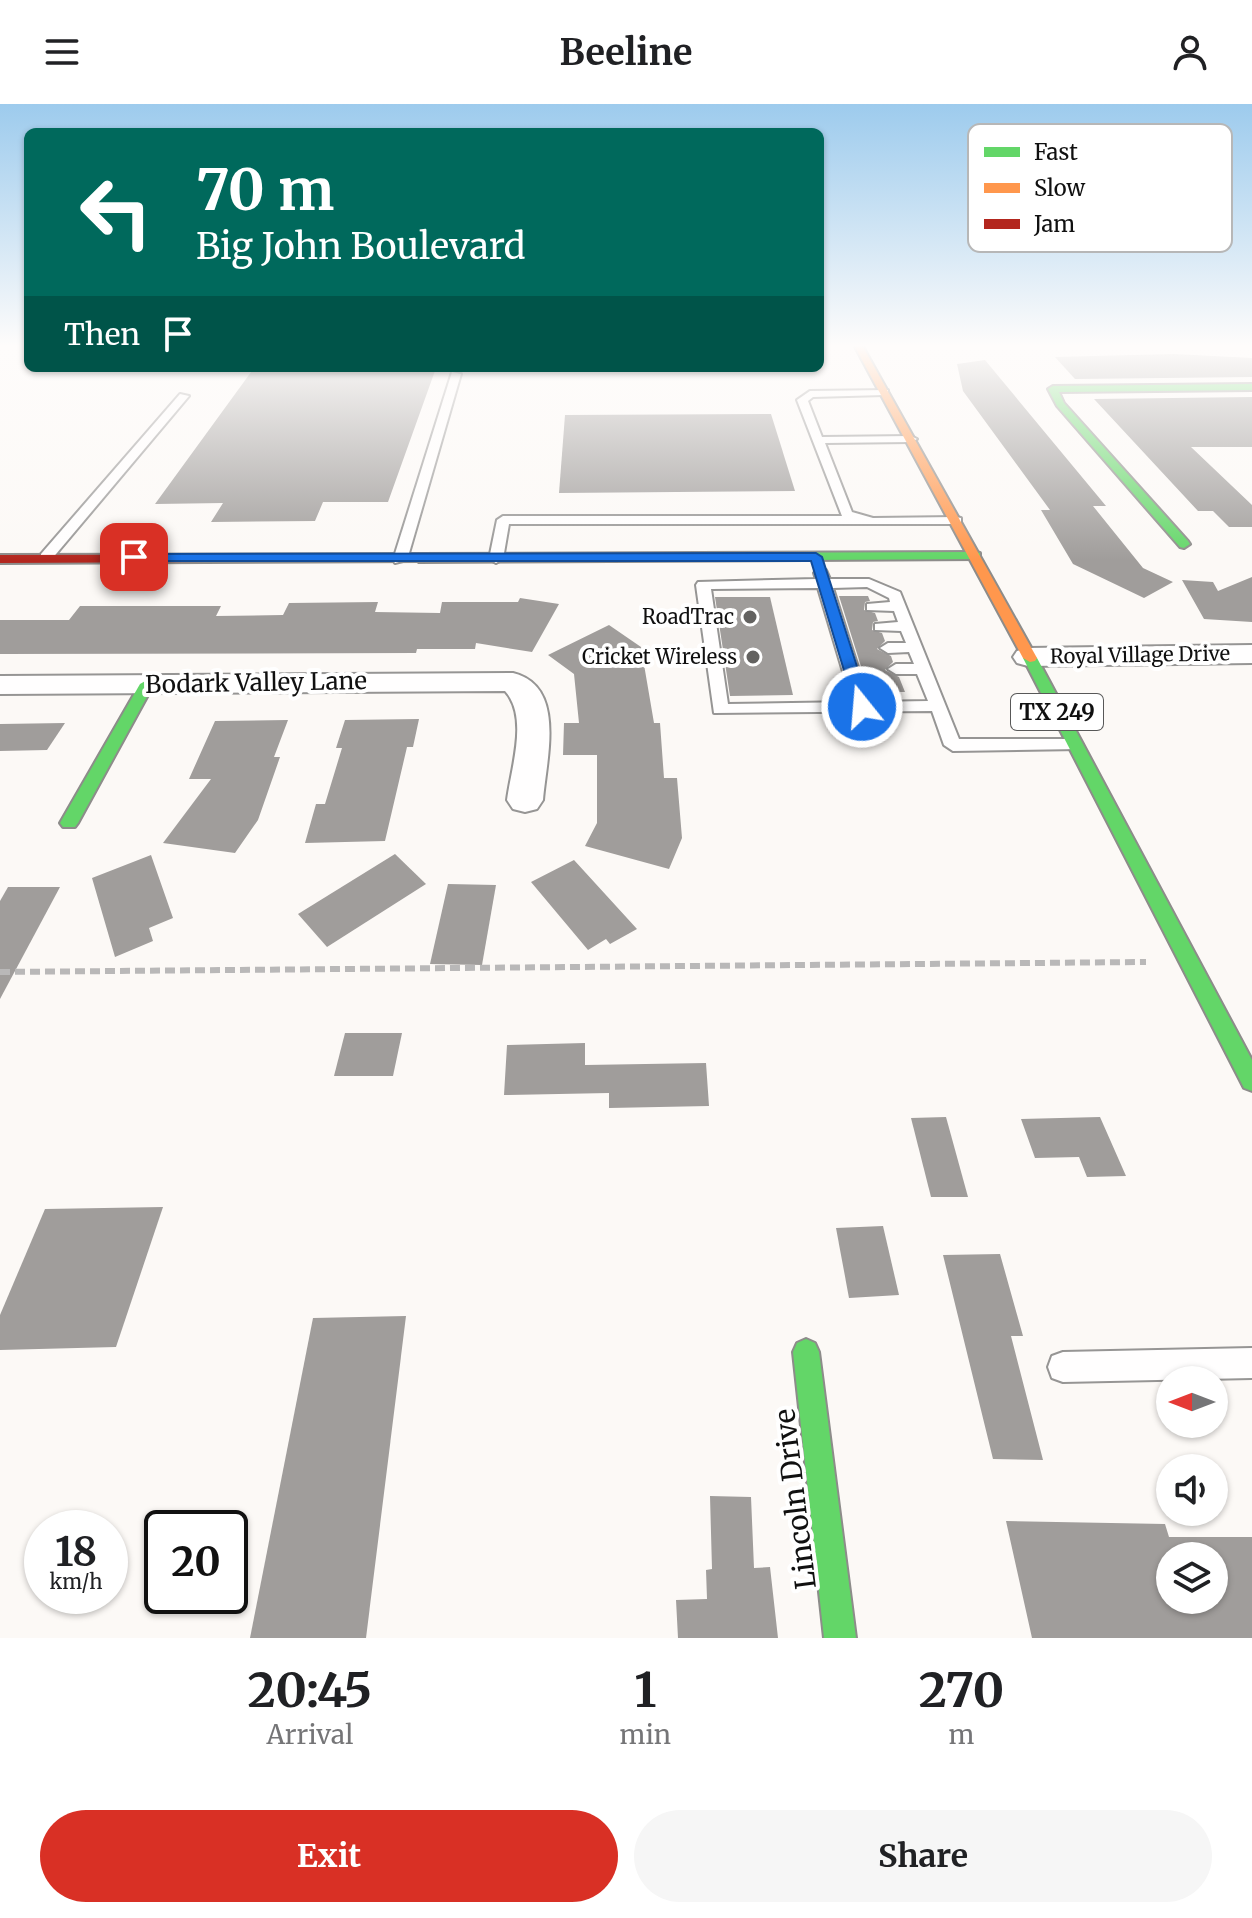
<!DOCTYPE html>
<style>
body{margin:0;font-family:Merriweather,serif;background:#f6f6f6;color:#202124;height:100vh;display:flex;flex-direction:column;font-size:30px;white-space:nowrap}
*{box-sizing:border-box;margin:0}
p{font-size:26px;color:#757577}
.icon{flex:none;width:44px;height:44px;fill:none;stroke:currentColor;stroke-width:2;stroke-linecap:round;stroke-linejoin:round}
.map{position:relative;height:1534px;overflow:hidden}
.panel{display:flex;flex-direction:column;background:#fff;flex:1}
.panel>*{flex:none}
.top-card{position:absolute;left:24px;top:24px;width:800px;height:244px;border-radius:12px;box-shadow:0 2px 6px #0004;background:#00695c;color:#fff;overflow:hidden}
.needle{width:52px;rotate:270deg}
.controls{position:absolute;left:1156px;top:1262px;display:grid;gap:16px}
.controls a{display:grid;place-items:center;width:72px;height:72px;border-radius:50%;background:#fff;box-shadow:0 2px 6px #0004;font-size:40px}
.speed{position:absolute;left:24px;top:1406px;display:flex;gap:16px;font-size:40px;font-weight:700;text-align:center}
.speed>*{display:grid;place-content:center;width:104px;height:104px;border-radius:50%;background:#fff;box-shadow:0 2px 6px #0004;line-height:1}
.speed small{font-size:20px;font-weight:400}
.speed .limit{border:4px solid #111;border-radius:12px;background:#fff;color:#111}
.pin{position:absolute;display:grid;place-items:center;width:68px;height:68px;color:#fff;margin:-34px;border-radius:16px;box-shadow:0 4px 12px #0006}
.me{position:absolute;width:88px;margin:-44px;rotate:343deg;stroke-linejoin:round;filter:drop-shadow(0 0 6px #0008)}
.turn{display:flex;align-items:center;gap:28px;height:168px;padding:0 40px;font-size:36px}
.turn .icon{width:104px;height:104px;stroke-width:2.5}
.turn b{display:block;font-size:56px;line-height:68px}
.then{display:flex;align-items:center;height:76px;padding:0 40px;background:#0003;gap:16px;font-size:30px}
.eta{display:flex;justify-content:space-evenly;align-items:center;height:136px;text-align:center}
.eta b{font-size:48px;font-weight:700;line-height:56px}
.primary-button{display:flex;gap:16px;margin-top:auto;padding:16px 40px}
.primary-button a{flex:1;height:92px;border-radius:48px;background:#d93025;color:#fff;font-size:32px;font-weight:700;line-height:92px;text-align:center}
.primary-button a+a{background:#f6f6f6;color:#202124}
header{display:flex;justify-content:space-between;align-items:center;height:104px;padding:0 40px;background:#fff;font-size:36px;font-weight:700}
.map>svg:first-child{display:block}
</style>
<header><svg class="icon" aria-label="menu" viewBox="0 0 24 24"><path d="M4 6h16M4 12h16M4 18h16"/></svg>Beeline<svg class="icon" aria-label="person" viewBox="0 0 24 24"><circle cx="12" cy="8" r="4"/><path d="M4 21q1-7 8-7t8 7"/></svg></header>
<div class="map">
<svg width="1252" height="1534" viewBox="0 0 1252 1534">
<rect width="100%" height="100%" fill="#fcf9f6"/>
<g fill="#a09d9b" fill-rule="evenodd">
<path d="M1174,250L1252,254V273L1075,275L1055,253Z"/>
<path d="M985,256L1106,402H1093L1143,464L1173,478L1144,494L1073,460L1041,406H1050L963,287L957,260Z"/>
<path d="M254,264H436L388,398H323L315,417L211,418L223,399L155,400Z"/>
<path d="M1252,293V343H1191L1252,401V423H1229L1213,407H1198L1094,295Z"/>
<path d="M771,310L795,387L559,389L565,311Z"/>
<path d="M1252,473V518L1204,515L1182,476L1213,478L1218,487Z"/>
<path d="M839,492H868L870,497L865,498L864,506L875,509L878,517L873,518L872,526L882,529L885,537L877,545L891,552L893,558L885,566L899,573L905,588H869Z"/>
<path d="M715,493H770L793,591L730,592Z"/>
<path d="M520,494L559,500L532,548L476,539L475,545H417L416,549L0,550V516H69L80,502H221L216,512L283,511L289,499L378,498L375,508L440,509L442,498H518Z"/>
<path d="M609,521L641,543L654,619H660L664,674H677L682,734L669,765L585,742L597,719V651H563L564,619H579L574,570L548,551Z"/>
<path d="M419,615L413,643H407L385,737L305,739L316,700H325L342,644H336L345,616Z"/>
<path d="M288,616L274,653H280L258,716L235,749L163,739L211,675H189L215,617Z"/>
<path d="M65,619L47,646L0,647V620Z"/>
<path d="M395,750L426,780L327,843L298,810Z"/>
<path d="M151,751L173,814L149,824L153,837L115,853L92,774Z"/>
<path d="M574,756L637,825L610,840L606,835L588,846L531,778Z"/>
<path d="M448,780L496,781L482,861L430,860Z"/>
<path d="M8,783H60L0,895V797Z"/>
<path d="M345,929H402L393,972H334Z"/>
<path d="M585,939V961L706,959L709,1002L609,1004V989L504,991L507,941Z"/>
<path d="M946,1013L968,1093H931L911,1014Z"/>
<path d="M1100,1013L1126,1072L1087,1073L1079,1053L1035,1054L1021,1015Z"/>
<path d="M163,1103L116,1243L0,1246V1211L45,1105Z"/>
<path d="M883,1122L899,1191L849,1194L836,1124Z"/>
<path d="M1000,1150L1023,1232H1011L1043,1356L993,1355L943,1151Z"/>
<path d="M406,1212L366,1534H250L313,1214Z"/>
<path d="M710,1392L751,1393L754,1464L770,1463L778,1534H678L676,1496L707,1495L706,1466L712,1465Z"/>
<path d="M1006,1417L1165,1420L1169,1433H1252V1534H1032ZM1170,1452H1214V1496H1170Z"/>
</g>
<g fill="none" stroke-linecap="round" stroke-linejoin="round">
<defs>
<g id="lane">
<path d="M452,268L461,270L407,456L395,459L393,456Z"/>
<path d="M888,286V290L884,291L813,293L808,297L822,333L911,332L917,335L911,338L825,339L852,408L873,414L956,413L961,414V420H509L503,455L496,459L489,455L497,416L503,412H842L797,296L810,287Z"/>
<path d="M180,290L189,292L51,456H41V450Z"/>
<path d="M821,465L826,466L830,475H869L900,488L959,635H1074L1083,641L1080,645L953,647L944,641L932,607L714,609L696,481L698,478L816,475L814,469ZM867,483L889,494L890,498L867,500V506L894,507L898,518L875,520V526L901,527L906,539H888L880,544L888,549L909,548L914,560H896L888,565L896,570H917L928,597L869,598L833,484ZM818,484L852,598L728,600L711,485Z"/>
<path d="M1252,1244V1274L1063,1278L1052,1274L1048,1263L1052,1252L1063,1248Z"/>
</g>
<g id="street">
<path d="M1252,541V559L1028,562L1017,559L1013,553L1017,547L1028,544Z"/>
<path d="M513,569C567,582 546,656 543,696L537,705L525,708L513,705L507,696C511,664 529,613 505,587L0,590V572Z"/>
</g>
<g id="fast">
<path d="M1252,280V286L1059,288L1064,299L1188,437L1190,440L1184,444L1180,443L1057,302L1048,285L1053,282Z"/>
<path d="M976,448L980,449V455L419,458L413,454L419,450Z"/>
<path d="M1030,550L1037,554L1252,956V987L1244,984L1023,554Z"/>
<path d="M147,576L154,580L78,719L75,723H63L60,719L140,580Z"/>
<path d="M806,1235L815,1239L819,1248L856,1534H824L793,1248L797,1239Z"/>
</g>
<path id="slow" d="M854,241H862L1037,554L1035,557L1030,558L1023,554Z"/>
<path id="jam" d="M419,450L423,451V457L0,459V451Z"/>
</defs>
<use href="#lane" stroke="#969594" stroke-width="4"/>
<use href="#street" stroke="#969594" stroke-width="4"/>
<use href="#fast" stroke="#8d8c8a" stroke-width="4"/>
<use href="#slow" stroke="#8d8c8a" stroke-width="4"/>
<use href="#jam" stroke="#8d8c8a" stroke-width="4"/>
<path stroke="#b9b8b8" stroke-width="6" stroke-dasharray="10 5" stroke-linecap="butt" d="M0,868L1146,858"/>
<use href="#lane" fill="#fffefe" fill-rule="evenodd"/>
<use href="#street" fill="#fffefe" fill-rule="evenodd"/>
<use href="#fast" fill="#63d668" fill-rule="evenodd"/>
<use href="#slow" fill="#ff974d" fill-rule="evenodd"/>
<use href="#jam" fill="#b3261e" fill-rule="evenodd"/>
</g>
<linearGradient id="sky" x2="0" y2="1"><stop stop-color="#9dcbed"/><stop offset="0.53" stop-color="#fefcfb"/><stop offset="1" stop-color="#fefcfb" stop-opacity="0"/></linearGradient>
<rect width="1252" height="456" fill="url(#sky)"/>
<path fill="#1a73e8" stroke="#114b97" stroke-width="2" d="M816,449L822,453L870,603L868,606L862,608L855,603L811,457H134L128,453L134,450Z"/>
<g fill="#636260" stroke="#fff" stroke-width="3">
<circle cx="750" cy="513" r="8"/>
<circle cx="753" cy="553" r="8"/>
</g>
<g text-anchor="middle" stroke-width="8" stroke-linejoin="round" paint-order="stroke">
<g font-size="20" fill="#101010" stroke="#fff" text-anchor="end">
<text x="734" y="520">RoadTrac</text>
<text x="737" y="560">Cricket Wireless</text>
</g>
<g font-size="20" fill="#101010" stroke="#fff">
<text transform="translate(1140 551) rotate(-1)" y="7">Royal Village Drive</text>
</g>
<rect fill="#fff" stroke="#585858" stroke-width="2" x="1011" y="590" width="92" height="36" rx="6"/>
<g font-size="22" font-weight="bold" fill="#101010">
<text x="1057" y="616">TX 249</text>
</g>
<g font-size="24" fill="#101010" stroke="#fff">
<text transform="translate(256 579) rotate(-1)" y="8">Bodark Valley Lane</text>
</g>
<g font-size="28" fill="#101010" stroke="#fff">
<text transform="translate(795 1395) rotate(-97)" y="10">Lincoln Drive</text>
</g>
</g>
<rect x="968" y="20" width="264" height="128" rx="12" fill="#fff" stroke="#b7b7b7" stroke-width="2"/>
<rect x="984" y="43" width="36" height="10" fill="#63d668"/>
<rect x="984" y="79" width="36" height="10" fill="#ff974d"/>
<rect x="984" y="115" width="36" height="10" fill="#b3261e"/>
<g font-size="22" fill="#101010">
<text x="1034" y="56">Fast</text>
<text x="1034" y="92">Slow</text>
<text x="1034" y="128">Jam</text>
</g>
</svg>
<div class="controls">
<a><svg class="needle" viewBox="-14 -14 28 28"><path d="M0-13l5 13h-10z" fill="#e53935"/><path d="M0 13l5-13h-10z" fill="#757577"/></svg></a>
<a><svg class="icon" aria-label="sound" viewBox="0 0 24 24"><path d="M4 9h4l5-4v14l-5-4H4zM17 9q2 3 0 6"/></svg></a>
<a><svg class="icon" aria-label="layers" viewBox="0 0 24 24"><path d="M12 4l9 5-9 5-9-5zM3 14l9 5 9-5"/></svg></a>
</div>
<div class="speed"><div>18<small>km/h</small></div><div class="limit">20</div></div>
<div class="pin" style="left:134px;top:453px;background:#d93025"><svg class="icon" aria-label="arrive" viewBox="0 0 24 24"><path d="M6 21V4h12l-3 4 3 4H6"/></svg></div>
<svg class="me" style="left:862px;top:603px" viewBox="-20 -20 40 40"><circle r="17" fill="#1a73e8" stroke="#fff" stroke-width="3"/><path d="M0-11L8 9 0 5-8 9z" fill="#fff"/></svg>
<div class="top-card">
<div class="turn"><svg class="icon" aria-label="left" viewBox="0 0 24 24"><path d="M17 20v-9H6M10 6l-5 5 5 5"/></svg><div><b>70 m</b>Big John Boulevard</div></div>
<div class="then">Then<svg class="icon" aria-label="arrive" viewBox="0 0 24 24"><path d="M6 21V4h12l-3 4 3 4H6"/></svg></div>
</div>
</div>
<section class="panel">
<div class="eta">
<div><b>20:45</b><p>Arrival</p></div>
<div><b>1</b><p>min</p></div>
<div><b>270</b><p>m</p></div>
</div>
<div class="primary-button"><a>Exit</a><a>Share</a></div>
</section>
